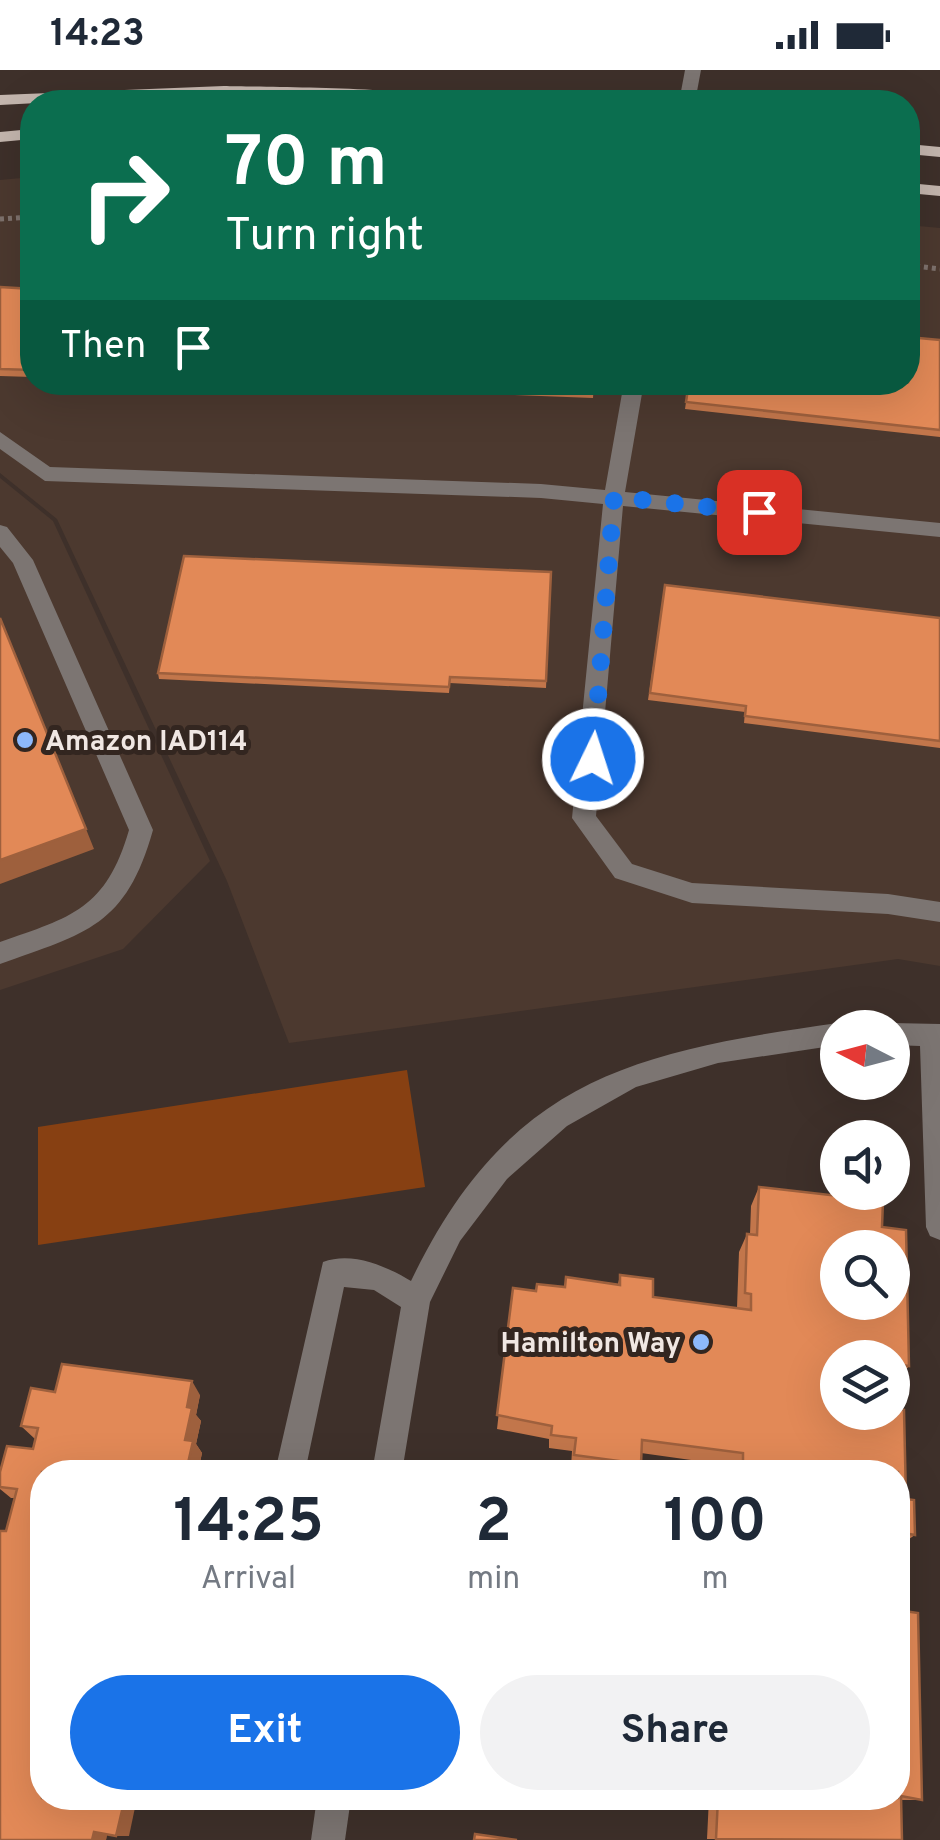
<!DOCTYPE html>
<style>
body{margin:0;font-family:Overpass,sans-serif;background:#f2f2f3;color:#1f2937;height:100vh;display:flex;flex-direction:column;font-size:38px;white-space:nowrap}
*{box-sizing:border-box;margin:0}
p{font-size:32px;color:#747a83}
.icon{flex:none;width:55px;height:55px;fill:none;stroke:currentColor;stroke-width:2;stroke-linecap:round;stroke-linejoin:round}
.map{position:relative;flex:1;overflow:hidden}
.panel{position:absolute;left:30px;top:1390px;width:880px;height:350px;display:flex;flex-direction:column;background:#fff;border-radius:40px;box-shadow:0 10px 40px #0002}
.panel>*{flex:none}
.hud{position:absolute;left:20px;top:20px;width:900px;height:305px;border-radius:40px;box-shadow:0 10px 40px #0002;background:#0b6e4f;color:#fff;overflow:hidden}
.needle{width:65px;rotate:276deg}
.buttons{position:absolute;left:820px;top:940px;display:grid;gap:20px}
.buttons a{display:grid;place-items:center;width:90px;height:90px;border-radius:50%;background:#fff;box-shadow:0 10px 40px #0002;font-size:50px}
.pin{position:absolute;display:grid;place-items:center;width:85px;height:85px;color:#fff;margin:-42px;border-radius:20px;box-shadow:0 5px 15px #0006}
.me{position:absolute;width:110px;margin:-55px;rotate:4deg;stroke-linejoin:round;filter:drop-shadow(0 0 8px #0008)}
.turn{display:flex;align-items:center;gap:35px;height:210px;padding:0 40px;font-size:45px}
.turn .icon{width:130px;height:130px;stroke-width:2.5}
.turn b{display:block;font-size:70px;line-height:85px}
.then{display:flex;align-items:center;height:95px;padding:0 40px;background:#0003;gap:20px;font-size:38px}
.eta{display:flex;justify-content:space-evenly;align-items:center;height:170px;text-align:center}
.eta b{font-size:60px;font-weight:700;line-height:70px}
.cta{display:flex;gap:20px;margin-top:auto;padding:20px 40px}
.cta a{flex:1;height:115px;border-radius:60px;background:#1a73e8;color:#fff;font-size:40px;font-weight:700;line-height:115px;text-align:center}
.cta a+a{background:#f2f2f3;color:#1f2937}
.status{display:flex;justify-content:space-between;align-items:center;height:70px;padding:0 50px;background:#fff;direction:ltr}
.status svg{height:28px;fill:currentColor}
.map>svg:first-child{display:block}
</style>
<div class="status"><b>14:23</b><svg viewBox="0 0 49 12"><path d="M0 12V9h3v3zM5 12V6h3v6zM10 12V3h3v9zM15 12V0h3v12zM26 1h20v11H26zM47 4h2v5h-2z"/></svg></div>
<div class="map">
<svg width="940" height="1770" viewBox="0 0 940 1770">
<rect width="100%" height="100%" fill="#3e302a"/>
<g fill="#4c392f">
<path d="M32,107V312H908V155L940,158V896L898,889L289,973L227,811L57,449L0,403V110Z"/>
<path d="M0,408L53,451L210,791L123,879L0,920Z"/>
</g>
<path fill="#874012" d="M407,1000L425,1117L38,1175V1057Z"/>
<g fill="none" stroke-linecap="round" stroke-linejoin="round">
<g stroke="#7e726d" stroke-width="5" stroke-dasharray="4 4" stroke-linecap="butt">
<path d="M0,149L32,147"/>
<path d="M908,195L940,199"/>
</g>
<g fill="#7c7572" fill-rule="evenodd">
<path d="M685,0H701L695,32H679Z"/>
<path d="M624,312H644L625,422L940,453V467L623,436L596,746L632,794L692,813L888,824L940,832V852L888,844L692,833L615,808L572,748L603,434L541,428L45,411L0,379V362L50,397L541,414L605,420Z"/>
<path d="M0,455L7,457L33,490L153,760C126,856 87,863 0,894V872C72,847 106,839 129,760L13,493L0,477Z"/>
<path d="M838,953L848,958H838V975L718,993L636,1017L567,1056L507,1109L460,1171L430,1232L402,1402H372L401,1237L374,1220L344,1217L305,1402H275L323,1192C352,1181 386,1196 411,1211C508,1009 632,982 838,953Z"/>
<path d="M892,953L940,954V1170L930,1166L926,1157L920,976L892,975V958H882Z"/>
<path d="M317,1728H351L345,1770H311Z"/>
</g>
<g fill="#c4b6ae" fill-rule="evenodd">
<path d="M224,16C261,17 437,17 457,32L168,26L0,35V25Z"/>
<path d="M32,59V69L0,72V62Z"/>
<path d="M908,74L940,77V87L908,84Z"/>
<path d="M908,113L940,116V126L908,123Z"/>
</g>
</g>
<g fill="#c2764b" fill-rule="evenodd">
<path d="M0,217L32,219V307L0,306Z"/>
<path d="M940,270V367L685,339L689,312Z"/>
<path d="M180,312H594L593,328Z"/>
<path d="M551,502L546,618L450,613L449,623L159,609L158,603Z"/>
<path d="M665,515L940,548V678L744,653L745,642L648,630Z"/>
<path d="M759,1117L883,1131L882,1157L906,1160L909,1296L896,1311H892V1288H838V1342H892V1339L904,1340L906,1429L914,1430L915,1465L900,1475H898V1402H734V1396L641,1383V1394L637,1402H609L571,1397L572,1381L549,1378V1369L497,1359L513,1218L536,1221L537,1214L565,1217L566,1207L618,1214L620,1205L653,1209V1227L737,1238L739,1182L747,1164H750L751,1136ZM838,1178H892V1232H838Z"/>
<path d="M55,1322L200,1325L196,1345L201,1351L196,1374L202,1383L198,1402H42L129,1766L107,1764L106,1770H0L6,1461L15,1428H11L0,1419V1402L33,1379L35,1369L21,1356Z"/>
<path d="M898,1540L922,1730H901L902,1770L707,1769L709,1728H898Z"/>
</g>
<g fill="#9e603d">
<path d="M86,759L94,779L0,814V790Z"/>
<path d="M192,1311L200,1325L196,1345L201,1351L196,1374L202,1383L198,1402H186L185,1370L187,1337Z"/>
<path d="M125,1728H137L129,1766H116Z"/>
<path d="M94,1762L107,1763L106,1770H92Z"/>
</g>
<g fill="#e28957" stroke="#9e603d" stroke-width="2.5" fill-rule="evenodd">
<path d="M0,217L32,219V300L0,299Z"/>
<path d="M908,267L940,270V360L686,332L689,312H908Z"/>
<path d="M363,312H594L593,321Z"/>
<path d="M184,486L551,502L546,611L450,607L449,617L158,603Z"/>
<path d="M665,515L940,548V671L745,646L746,636L650,623Z"/>
<path d="M0,548L86,759L0,790Z"/>
<path d="M759,1117L883,1131L882,1157L906,1160L909,1296L892,1294V1288H838V1342H892V1339L904,1340L906,1429L914,1430L915,1465L898,1462V1402H743V1383L642,1370L641,1394L574,1385L576,1368L551,1365L552,1356L497,1345L513,1218L536,1221L537,1214L565,1217L566,1207L620,1215V1205L653,1209V1227L751,1240V1224L745,1223L747,1164L757,1165ZM838,1178H892V1232H838Z"/>
<path d="M62,1294L192,1311L187,1337L192,1338L185,1370L193,1371L186,1402H42V1728H125L116,1766L94,1762L92,1770H0V1461H6L17,1419L0,1417V1402L7,1376L33,1379L38,1358L21,1356L31,1318L55,1322Z"/>
<path d="M898,1540L918,1543L922,1730L901,1726L902,1770L716,1769L718,1728H898Z"/>
<path d="M475,1764L517,1770H474Z"/>
</g>
<g fill="none" stroke-linecap="round" stroke-linejoin="round">
<path stroke="#1a73e8" stroke-width="18" stroke-dasharray="0 32.4" d="M593,689L614,427L759,442"/>
</g>
<g fill="#8db9fc" stroke="#332620" stroke-width="4">
<circle cx="25" cy="670" r="10"/>
<circle cx="701" cy="1272" r="10"/>
</g>
<g text-anchor="middle" stroke-width="10" stroke-linejoin="round" paint-order="stroke">
<g font-size="28" font-weight="bold" fill="#f0e7e3" stroke="#332620" text-anchor="start">
<text x="45" y="680">Amazon IAD114</text>
<text x="681" y="1282" text-anchor="end">Hamilton Way</text>
</g>
</g>
</svg>
<div class="buttons">
<a><svg class="needle" viewBox="-14 -14 28 28"><path d="M0-13l5 13h-10z" fill="#e53935"/><path d="M0 13l5-13h-10z" fill="#747a83"/></svg></a>
<a><svg class="icon" aria-label="sound" viewBox="0 0 24 24"><path d="M4 9h4l5-4v14l-5-4H4zM17 9q2 3 0 6"/></svg></a>
<a><svg class="icon" aria-label="search" viewBox="0 0 24 24"><circle cx="10" cy="10" r="6"/><path d="M15 15l6 6"/></svg></a>
<a><svg class="icon" aria-label="layers" viewBox="0 0 24 24"><path d="M12 4l9 5-9 5-9-5zM3 14l9 5 9-5"/></svg></a>
</div>
<div class="pin" style="left:759px;top:442px;background:#d93025"><svg class="icon" aria-label="arrive" viewBox="0 0 24 24"><path d="M6 21V4h12l-3 4 3 4H6"/></svg></div>
<svg class="me" style="left:593px;top:689px" viewBox="-20 -20 40 40"><circle r="17" fill="#1a73e8" stroke="#fff" stroke-width="3"/><path d="M0-11L8 9 0 5-8 9z" fill="#fff"/></svg>
<div class="hud">
<div class="turn"><svg class="icon" aria-label="right" viewBox="0 0 24 24"><path d="M7 20v-9h11M14 6l5 5-5 5"/></svg><div><b>70 m</b>Turn right</div></div>
<div class="then">Then<svg class="icon" aria-label="arrive" viewBox="0 0 24 24"><path d="M6 21V4h12l-3 4 3 4H6"/></svg></div>
</div>
<section class="panel">
<div class="eta">
<div><b>14:25</b><p>Arrival</p></div>
<div><b>2</b><p>min</p></div>
<div><b>100</b><p>m</p></div>
</div>
<div class="cta"><a>Exit</a><a>Share</a></div>
</section>
</div>
